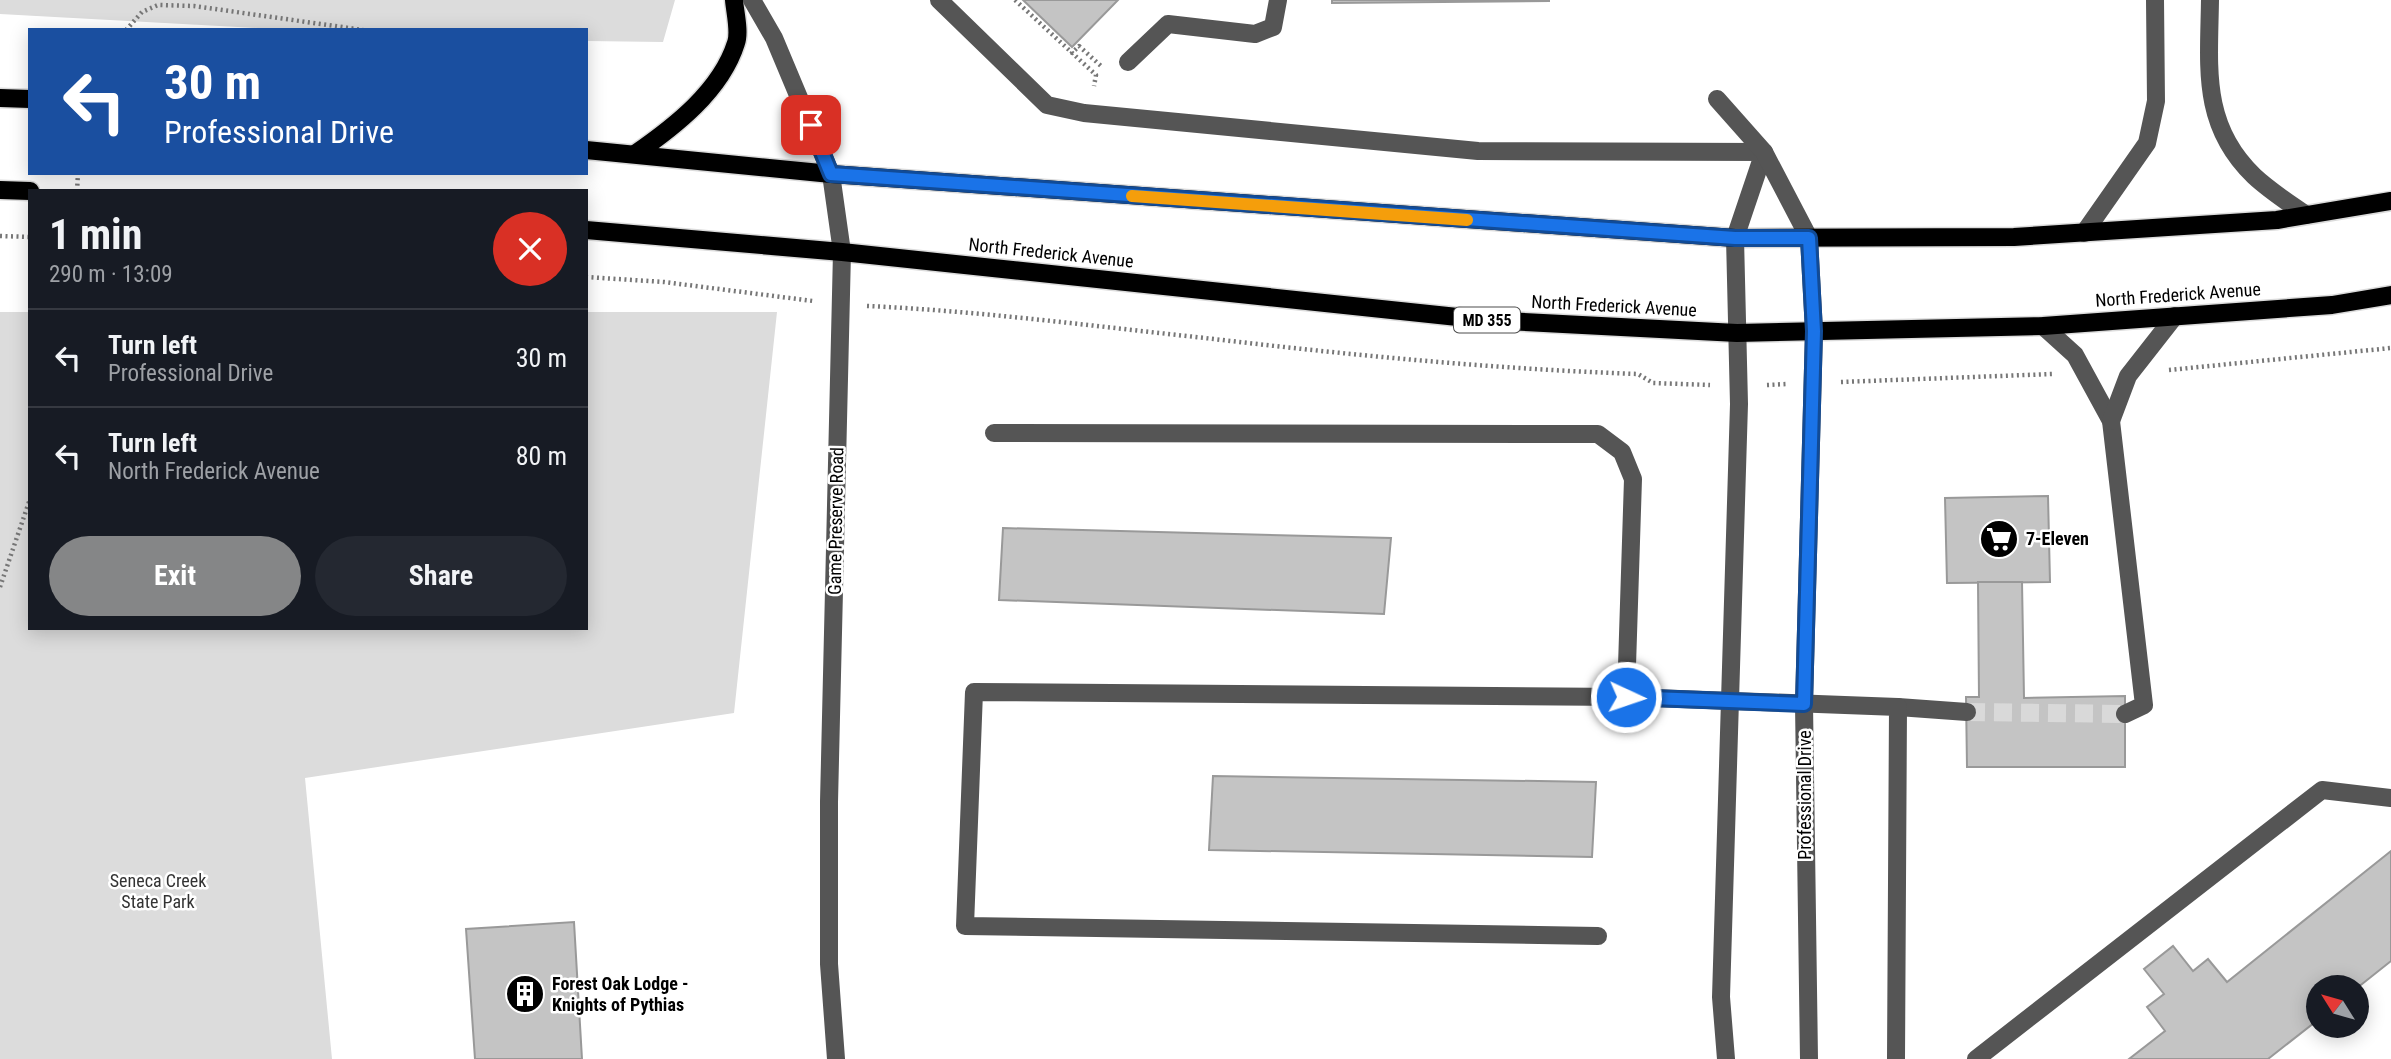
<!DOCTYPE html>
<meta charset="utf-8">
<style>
body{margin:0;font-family:"Roboto Condensed",sans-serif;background:#242831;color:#f1f3f6;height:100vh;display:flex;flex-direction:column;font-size:26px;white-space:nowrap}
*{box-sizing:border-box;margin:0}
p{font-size:23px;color:#9ea1a6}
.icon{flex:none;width:38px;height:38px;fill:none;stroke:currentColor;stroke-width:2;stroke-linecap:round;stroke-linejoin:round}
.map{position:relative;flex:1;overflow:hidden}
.panel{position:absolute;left:28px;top:189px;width:560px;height:441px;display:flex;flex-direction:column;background:#171b24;border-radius:0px;box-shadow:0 4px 18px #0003}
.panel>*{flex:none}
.hud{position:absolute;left:28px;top:28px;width:560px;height:147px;border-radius:0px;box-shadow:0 4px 18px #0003;background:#1a4fa0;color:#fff;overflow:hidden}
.needle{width:46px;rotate:307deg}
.controls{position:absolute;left:2306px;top:975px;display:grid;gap:14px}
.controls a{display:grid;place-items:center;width:63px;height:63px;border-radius:50%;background:#171b24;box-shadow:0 4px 18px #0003;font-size:35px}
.pin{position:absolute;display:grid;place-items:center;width:60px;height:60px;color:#fff;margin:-30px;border-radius:14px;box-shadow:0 4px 10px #0006}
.me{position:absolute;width:77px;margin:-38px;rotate:93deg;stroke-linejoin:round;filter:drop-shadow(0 0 5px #0008)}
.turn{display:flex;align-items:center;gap:24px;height:147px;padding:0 21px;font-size:32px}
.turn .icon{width:91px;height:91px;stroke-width:2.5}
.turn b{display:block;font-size:49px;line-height:60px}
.round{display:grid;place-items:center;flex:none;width:74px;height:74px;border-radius:37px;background:#242831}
.headline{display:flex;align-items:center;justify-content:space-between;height:119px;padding:0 21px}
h1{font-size:42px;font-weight:700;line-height:52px}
.cta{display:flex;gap:14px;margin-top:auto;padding:14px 21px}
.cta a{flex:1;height:80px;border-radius:42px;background:#858687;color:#fff;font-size:28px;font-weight:700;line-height:80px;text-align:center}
.cta a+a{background:#242831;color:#f1f3f6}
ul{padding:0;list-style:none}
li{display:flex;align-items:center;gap:21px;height:98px;padding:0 21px;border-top:2px solid #363941}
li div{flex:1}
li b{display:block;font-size:26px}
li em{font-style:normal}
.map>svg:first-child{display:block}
</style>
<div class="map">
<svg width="2391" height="1059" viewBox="0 0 2391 1059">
<rect width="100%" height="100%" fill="#fff"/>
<g fill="#dcdcdc">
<path d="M0,0H675L663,42L586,41V30H293L0,14Z"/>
<path d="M0,312H30V628H586V312H777L734,713L305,778L332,1059H0Z"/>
</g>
<g fill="#c4c4c4" stroke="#999" stroke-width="2">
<path d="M1023,0H1118L1072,47Z"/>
<path d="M1332,0H1549V1L1332,3Z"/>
<path d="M2048,496L2050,582L1947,583L1945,498Z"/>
<path d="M1003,528L1391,538L1384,614L999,600Z"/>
<path d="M1978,582H2022L2024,698L2125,696V767H1967L1966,697H1979Z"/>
<path d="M1213,776L1596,782L1592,857L1209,850Z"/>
<path d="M2391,851V961L2357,988L2319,987V1019L2268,1059H2129L2165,1031L2147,1007L2164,994L2144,969L2173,946L2193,971L2208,959L2227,982Z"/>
<path d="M574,922L582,1059H475L466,929Z"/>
</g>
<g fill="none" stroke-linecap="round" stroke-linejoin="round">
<path stroke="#d9d9d9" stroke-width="18" stroke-dasharray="18 9" stroke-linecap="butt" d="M1967,712L2125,714"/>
<defs>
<g id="major">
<path d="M0,98L30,99"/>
<path d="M586,150L831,174L1735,238L2014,237L2277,220L2391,201"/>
<path d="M635,154C674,127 721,91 736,43C740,32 735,12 734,0"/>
<path d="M0,190L30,191"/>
<path d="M586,230L842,252L1486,320L1737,333L2043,326L2332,305L2391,295"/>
</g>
</defs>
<use href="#major" stroke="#dbdbdb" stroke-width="21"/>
<g stroke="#777" stroke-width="4.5" stroke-dasharray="2 3.5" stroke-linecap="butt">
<path d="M1015,0L1096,75L1094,86"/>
<path d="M126,30L142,12L158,5L194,6L363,30"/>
<path d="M1071,54L1079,46L1101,66"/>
<path d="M77,191L78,173"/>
<path d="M0,236L30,237"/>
<path d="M586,277L664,282L813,301"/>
<path d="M867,306C980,311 1092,326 1205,338C1349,355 1493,369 1638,374L1653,383L1710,385"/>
<path d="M2169,370L2391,348"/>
<path d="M1841,382L2052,374"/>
<path d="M1767,385L1787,384"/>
<path d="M0,587L30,499"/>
</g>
<g stroke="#555" stroke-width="18">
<path d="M752,0L774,38L831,174L842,252L829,802V964L836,1059"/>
<path d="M939,0L1047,105L1084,113L1478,151L1764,152L1735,238L1739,404L1721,997L1726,1059"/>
<path d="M2210,0C2209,68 2201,125 2254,176C2270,191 2289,203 2306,215"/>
<path d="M1128,62L1168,24L1255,34L1273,27L1278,0"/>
<path d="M1717,99L1764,152L1809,238L1814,331L1804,704L1809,1059"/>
<path d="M2084,233L2147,143L2156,101L2155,0"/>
<path d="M2043,326L2075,355L2111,421L2144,705L2125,714"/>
<path d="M2111,421L2128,376L2175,316"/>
<path d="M994,433L1598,434L1622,452L1633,479L1626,697"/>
<path d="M1898,707L1967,712"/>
<path d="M1598,936L965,926L974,692L1626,697L1898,707L1896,1059"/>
<path d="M1976,1059L2322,790L2391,798"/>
</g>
<use href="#major" stroke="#000" stroke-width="18"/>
</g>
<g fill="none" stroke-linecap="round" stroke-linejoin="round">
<defs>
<path id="route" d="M811,125L831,174L1735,238H1809L1814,331L1804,704L1626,697"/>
</defs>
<use href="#route" stroke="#114b97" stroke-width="18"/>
<use href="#route" stroke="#1a73e8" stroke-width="12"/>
<path stroke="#f59e0b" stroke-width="12" d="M1132,196L1467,220"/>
</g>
<defs>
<symbol id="supermarket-disc" viewBox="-11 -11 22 22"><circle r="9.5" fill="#000" stroke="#fff"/><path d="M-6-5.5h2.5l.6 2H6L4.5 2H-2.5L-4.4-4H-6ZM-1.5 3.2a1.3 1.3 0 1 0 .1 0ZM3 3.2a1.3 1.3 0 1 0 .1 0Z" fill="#fff"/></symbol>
<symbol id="building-disc" viewBox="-11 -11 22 22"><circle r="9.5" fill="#000" stroke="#fff"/><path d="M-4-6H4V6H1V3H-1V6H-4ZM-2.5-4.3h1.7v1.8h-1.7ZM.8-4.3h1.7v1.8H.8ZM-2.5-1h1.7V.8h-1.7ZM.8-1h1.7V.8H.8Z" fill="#fff"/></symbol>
</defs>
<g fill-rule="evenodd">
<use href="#supermarket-disc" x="1977" y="517" width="44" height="44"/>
<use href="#building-disc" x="503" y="972" width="44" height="44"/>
</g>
<g text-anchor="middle" stroke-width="5" stroke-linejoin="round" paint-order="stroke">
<rect fill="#fff" stroke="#4c4c4c" stroke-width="2" x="1454" y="307.5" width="66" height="25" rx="5"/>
<g font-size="16" font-weight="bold" fill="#000">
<text x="1487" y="326">MD 355</text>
</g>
<g font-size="18" fill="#000" stroke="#fff">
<text transform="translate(1051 253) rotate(6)" y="6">North Frederick Avenue</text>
<text transform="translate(2178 295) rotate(-4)" y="6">North Frederick Avenue</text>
<text transform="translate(1614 306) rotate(3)" y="6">North Frederick Avenue</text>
<text transform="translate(836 521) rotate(-89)" y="6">Game Preserve Road</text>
<text transform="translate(1805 795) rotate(-90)" y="6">Professional Drive</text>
</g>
<g font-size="18" font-weight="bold" fill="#000" stroke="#fff" text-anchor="start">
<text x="2026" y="545">7-Eleven</text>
<text x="552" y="990">Forest Oak Lodge -<tspan x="552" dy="21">Knights of Pythias</tspan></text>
</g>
<g font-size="18" fill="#333" stroke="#fff">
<text x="158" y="887">Seneca Creek<tspan x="158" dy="21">State Park</tspan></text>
</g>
</g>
</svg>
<div class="controls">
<a><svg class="needle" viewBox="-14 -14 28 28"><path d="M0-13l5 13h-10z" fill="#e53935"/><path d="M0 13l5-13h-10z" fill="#9ea1a6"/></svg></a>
</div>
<div class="pin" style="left:811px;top:125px;background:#d93025"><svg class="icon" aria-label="arrive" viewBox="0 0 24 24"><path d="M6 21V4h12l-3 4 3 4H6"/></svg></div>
<svg class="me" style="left:1626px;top:697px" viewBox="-20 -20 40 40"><circle r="17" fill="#1a73e8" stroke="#fff" stroke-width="3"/><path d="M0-11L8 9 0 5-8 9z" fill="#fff"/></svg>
<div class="hud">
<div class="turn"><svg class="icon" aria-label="left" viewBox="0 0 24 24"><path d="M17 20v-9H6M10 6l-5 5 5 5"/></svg><div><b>30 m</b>Professional Drive</div></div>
</div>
<section class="panel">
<div class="headline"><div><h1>1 min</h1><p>290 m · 13:09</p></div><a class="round" style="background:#d93025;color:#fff"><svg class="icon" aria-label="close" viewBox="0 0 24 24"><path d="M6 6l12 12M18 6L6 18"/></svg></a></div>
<ul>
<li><svg class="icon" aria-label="left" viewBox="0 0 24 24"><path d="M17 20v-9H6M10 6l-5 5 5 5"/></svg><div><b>Turn left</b><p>Professional Drive</p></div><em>30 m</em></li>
<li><svg class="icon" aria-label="left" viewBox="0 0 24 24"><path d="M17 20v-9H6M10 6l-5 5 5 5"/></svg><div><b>Turn left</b><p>North Frederick Avenue</p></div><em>80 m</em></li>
</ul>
<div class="cta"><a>Exit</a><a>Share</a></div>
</section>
</div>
